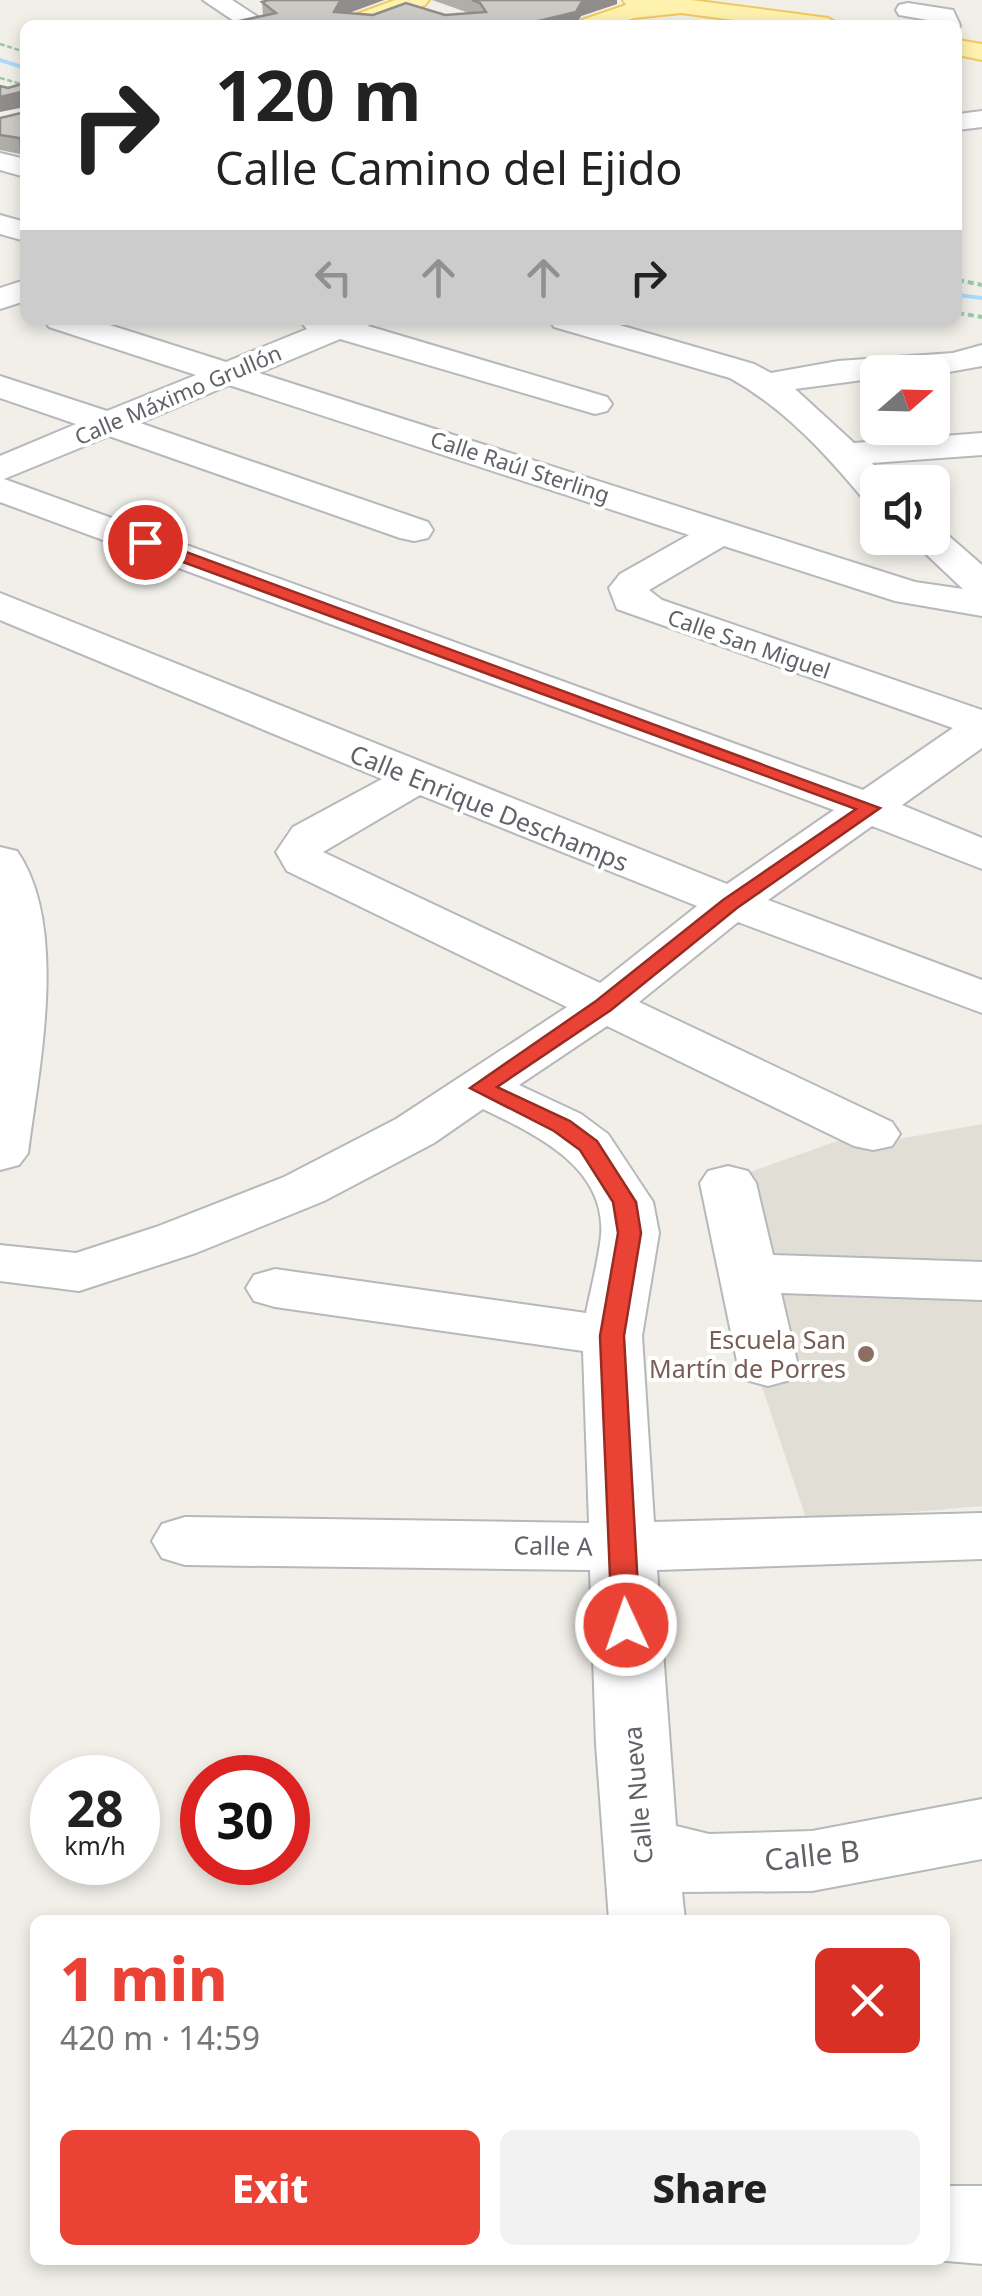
<!DOCTYPE html>
<meta charset="utf-8">
<style>
body{margin:0;font-family:"Noto Sans",sans-serif;background:#f2f2f2;color:#222;height:100vh;display:flex;flex-direction:column;font-size:38px;white-space:nowrap}
*{box-sizing:border-box;margin:0}
p{font-size:32px;color:#767676}
.icon{flex:none;width:55px;height:55px;fill:none;stroke:currentColor;stroke-width:2;stroke-linecap:round;stroke-linejoin:round}
.map{position:relative;flex:1;overflow:hidden}
.panel{position:absolute;left:30px;top:1915px;width:920px;height:350px;display:flex;flex-direction:column;background:#fff;border-radius:15px;box-shadow:0 5px 15px #0003}
.panel>*{flex:none}
.top-card{position:absolute;left:20px;top:20px;width:942px;height:305px;border-radius:15px;box-shadow:0 5px 15px #0003;background:#fff;color:#222;overflow:hidden}
.needle{width:65px;rotate:70deg}
.fabs{position:absolute;left:860px;top:355px;display:grid;gap:20px}
.fabs a{display:grid;place-items:center;width:90px;height:90px;border-radius:15px;background:#fff;box-shadow:0 5px 15px #0003;font-size:50px}
.speed{position:absolute;left:30px;top:1755px;display:flex;gap:20px;font-size:50px;font-weight:700;text-align:center}
.speed>*{display:grid;place-content:center;width:130px;height:130px;border-radius:50%;background:#fff;box-shadow:0 5px 15px #0003;line-height:1}
.speed small{font-size:25px;font-weight:400}
.speed .limit{border:15px solid #d22;background:#fff;color:#111}
.pin{position:absolute;display:grid;place-items:center;width:85px;height:85px;color:#fff;margin:-42px;border:5px solid #fff;border-radius:50%;box-shadow:0 2px 10px #0007}
.me{position:absolute;width:110px;margin:-55px;rotate:357deg;stroke-linejoin:round;filter:drop-shadow(0 0 8px #0008)}
.turn{display:flex;align-items:center;gap:35px;height:210px;padding:0 30px;font-size:45px}
.turn .icon{width:130px;height:130px;stroke-width:2.5}
.turn b{display:block;font-size:70px;line-height:85px}
.lanes{display:flex;align-items:center;height:95px;padding:0 30px;background:#0003;justify-content:center;gap:50px;direction:ltr}
.lanes .off{opacity:.35}
.round{display:grid;place-items:center;flex:none;width:105px;height:105px;border-radius:15px;background:#f2f2f2}
.overview{display:flex;align-items:center;justify-content:space-between;height:170px;padding:0 30px}
h1{font-size:60px;font-weight:800;line-height:75px;color:#ea4335}
.action{display:flex;gap:20px;margin-top:auto;padding:20px 30px}
.action a{flex:1;height:115px;border-radius:15px;background:#ea4335;color:#fff;font-size:40px;font-weight:800;line-height:115px;text-align:center}
.action a+a{background:#f2f2f2;color:#222}
.map>svg:first-child{display:block}
</style>
<div class="map">
<svg width="982" height="2296" viewBox="0 0 982 2296">
<rect width="100%" height="100%" fill="#f1efe8"/>
<path fill="#e1ded6" d="M982,1124V1506L807,1521L720,1261L713,1185L846,1138L865,1145Z"/>
<g fill="none" stroke-linecap="round" stroke-linejoin="round">
<g fill="#aadaff" fill-rule="evenodd">
<path d="M0,58L25,66V70L0,62Z"/>
<path d="M958,293L982,296V300L958,297Z"/>
</g>
<defs>
<g id="minor">
<path d="M203,0H232L270,25H240Z"/>
<path d="M908,3L953,10L960,25L958,29V25H936L934,21L899,15L896,10L899,5Z"/>
<path d="M982,111V127L958,130V114Z"/>
<path d="M0,153L25,159V177L0,170Z"/>
<path d="M0,215L25,222V241L0,234Z"/>
<path d="M25,280V301L0,309V288Z"/>
<path d="M45,320H94L226,362L307,329L299,320H372L368,326L607,397L612,404L607,411L595,414L340,339L259,373L915,582L963,589L909,538H932V528L942,530L982,565V616L895,601L724,546L649,590L662,600L982,710V748L902,805L982,838V869L872,826L768,900L982,980V1013L738,922L639,1002L892,1122L900,1134L892,1146L873,1150L854,1146L607,1026L519,1085L581,1114L608,1134L653,1202L659,1233L642,1336L654,1522L982,1513V1559L657,1570L676,1826L709,1834L812,1831L982,1799V1859L812,1891L682,1892L685,1920H609L596,1744L590,1570L185,1565L162,1558L152,1541L162,1524L185,1517L589,1523L583,1351L275,1307L254,1301L246,1288L254,1275L275,1269L586,1313C591,1288 598,1262 601,1236C607,1167 535,1134 483,1109L434,1143L324,1201L196,1253L79,1291L0,1281V1245L76,1253L156,1227L284,1177L396,1119L567,1007L287,871L276,852L293,827L382,779L0,620V593L727,884L834,810L0,502V456L76,424L0,398V376L107,411L196,375L49,327ZM229,385L689,535L620,574L609,588L617,609L953,728L863,790L4,479L109,436L400,538L414,541L428,538L433,530L428,522L140,423ZM420,795L697,906L600,983L323,852Z"/>
<path d="M550,320H602L754,364L771,373L838,361L953,353L982,345V366L932,375L878,372V378L795,389L854,443L982,433V455L872,463L889,482H878V504L865,501C825,453 785,409 730,378L554,327Z"/>
<path d="M0,847L17,851C69,926 39,1067 28,1153L19,1165L0,1170Z"/>
<path d="M728,1166L748,1171L756,1183L773,1255L982,1262V1300L781,1293L798,1366L790,1380L768,1386L746,1380L738,1366L700,1183L708,1171Z"/>
<path d="M945,2186H982V2264L935,2260H945Z"/>
</g>
<g id="major">
<path d="M395,0H429L425,5L373,25H338L341,20Z"/>
<path d="M623,0H691L828,18L840,25H771L681,13L634,18L614,25H579L582,20L626,5Z"/>
<path d="M958,40L982,44V60L958,55Z"/>
</g>
</defs>
<use href="#minor" stroke="#b5b8bc" stroke-width="4"/>
<use href="#major" stroke="#f2c960" stroke-width="4"/>
<g stroke="#9cc7a9" stroke-width="2.5" stroke-dasharray="5 2.5" stroke-linecap="butt">
<path d="M0,44L25,52"/>
<path d="M0,78L25,85"/>
</g>
<g stroke="#9cc7a9" stroke-width="4" stroke-dasharray="6 4" stroke-linecap="butt">
<path d="M958,280L982,285"/>
<path d="M958,313L982,317"/>
</g>
<use href="#minor" fill="#fff" fill-rule="evenodd"/>
<use href="#major" fill="#fff2af" fill-rule="evenodd"/>
</g>
<g fill="#afaea9">
<path d="M384,0L349,13L373,15H445L469,13L432,0H617V4L581,16L576,25H221L263,16L262,2Z"/>
<path d="M25,112V153L20,154L0,150V118Z"/>
</g>
<g fill="#8f8d8a">
<path d="M346,0H384L340,16L334,12L339,3Z"/>
<path d="M589,0H617V4L581,16L576,25H522Z"/>
<path d="M25,91V107L0,112V97Z"/>
<path d="M25,137V153L20,154L19,138Z"/>
</g>
<g fill="#cccac5" stroke="#8f8d8a" stroke-width="2.5">
<path d="M268,0H346L339,3L334,12L373,15L406,3L445,15L486,12L480,3L472,0H589L581,3L576,12L522,25H221L276,13L262,2Z"/>
<path d="M25,83V91L0,97V86L8,88Z"/>
<path d="M25,112V137L19,138L0,135V118Z"/>
</g>
<path fill="#ea4335" stroke="#982c22" stroke-width="2.5" d="M139,539H151L880,808L737,908L611,1010L497,1087L570,1121L597,1141L636,1202L641,1233L624,1336L640,1625L636,1632L626,1635L616,1632L612,1625L600,1336L618,1233L613,1202L580,1150L554,1131L470,1088L596,1001L723,900L856,809L139,546Z"/>
<circle fill="#8d6e63" stroke="#fff" stroke-width="4" cx="866" cy="1354" r="10"/>
<g text-anchor="middle" stroke-width="8" stroke-linejoin="round" paint-order="stroke">
<g font-size="22" fill="#5f6368" stroke="#fff">
<text transform="translate(178 395) rotate(-23)" y="8">Calle Máximo Grullón</text>
<text transform="translate(520 467) rotate(18)" y="8">Calle Raúl Sterling</text>
<text transform="translate(749 644) rotate(19)" y="8">Calle San Miguel</text>
</g>
<g font-size="25" fill="#5f6368" stroke="#fff">
<text transform="translate(489 808) rotate(22)" y="9">Calle Enrique Deschamps</text>
<text transform="translate(553 1546) rotate(1)" y="9">Calle A</text>
<text transform="translate(638 1795) rotate(-95)" y="9">Calle Nueva</text>
</g>
<g font-size="25" fill="#785e54" stroke="#fff" text-anchor="end">
<text x="846" y="1349">Escuela San<tspan x="846" dy="29">Martín de Porres</tspan></text>
</g>
<g font-size="30" fill="#5f6368" stroke="#fff">
<text transform="translate(812 1856) rotate(-6)" y="10">Calle B</text>
</g>
</g>
</svg>
<div class="fabs">
<a><svg class="needle" viewBox="-14 -14 28 28"><path d="M0-13l5 13h-10z" fill="#e53935"/><path d="M0 13l5-13h-10z" fill="#767676"/></svg></a>
<a><svg class="icon" aria-label="sound" viewBox="0 0 24 24"><path d="M4 9h4l5-4v14l-5-4H4zM17 9q2 3 0 6"/></svg></a>
</div>
<div class="speed"><div>28<small>km/h</small></div><div class="limit">30</div></div>
<div class="pin" style="left:145px;top:542px;background:#d93025"><svg class="icon" aria-label="arrive" viewBox="0 0 24 24"><path d="M6 21V4h12l-3 4 3 4H6"/></svg></div>
<svg class="me" style="left:626px;top:1625px" viewBox="-20 -20 40 40"><circle r="17" fill="#ea4335" stroke="#fff" stroke-width="3"/><path d="M0-11L8 9 0 5-8 9z" fill="#fff"/></svg>
<div class="top-card">
<div class="turn"><svg class="icon" aria-label="right" viewBox="0 0 24 24"><path d="M7 20v-9h11M14 6l5 5-5 5"/></svg><div><b>120 m</b>Calle Camino del Ejido</div></div>
<div class="lanes"><svg class="icon off" aria-label="left" viewBox="0 0 24 24"><path d="M17 20v-9H6M10 6l-5 5 5 5"/></svg><svg class="icon off" aria-label="ahead" viewBox="0 0 24 24"><path d="M12 20V5M6 11l6-6 6 6"/></svg><svg class="icon off" aria-label="ahead" viewBox="0 0 24 24"><path d="M12 20V5M6 11l6-6 6 6"/></svg><svg class="icon" aria-label="right" viewBox="0 0 24 24"><path d="M7 20v-9h11M14 6l5 5-5 5"/></svg></div>
</div>
<section class="panel">
<div class="overview"><div><h1>1 min</h1><p>420 m · 14:59</p></div><a class="round" style="background:#d93025;color:#fff"><svg class="icon" aria-label="close" viewBox="0 0 24 24"><path d="M6 6l12 12M18 6L6 18"/></svg></a></div>
<div class="action"><a>Exit</a><a>Share</a></div>
</section>
</div>
